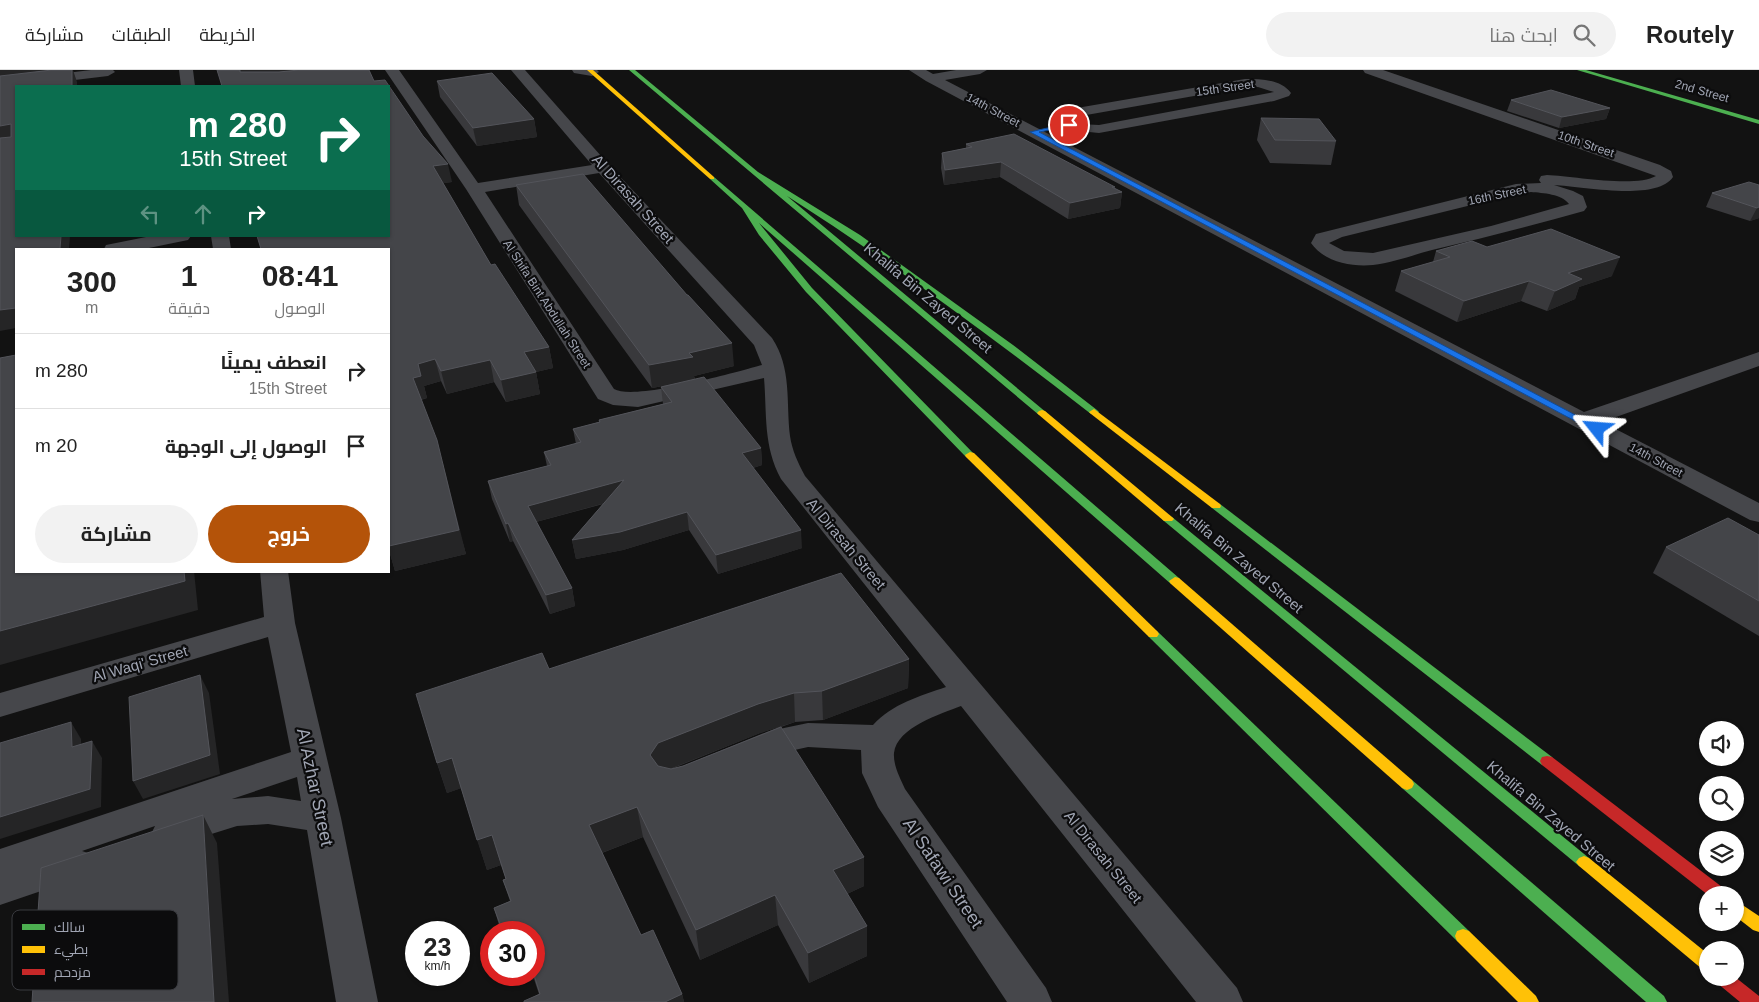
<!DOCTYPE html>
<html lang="ar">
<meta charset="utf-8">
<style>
body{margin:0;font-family:Arial,Cairo,sans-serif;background:#f2f2f2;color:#222;direction:rtl;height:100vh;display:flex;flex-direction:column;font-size:19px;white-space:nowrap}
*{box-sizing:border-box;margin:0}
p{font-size:16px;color:#767676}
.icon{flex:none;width:28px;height:28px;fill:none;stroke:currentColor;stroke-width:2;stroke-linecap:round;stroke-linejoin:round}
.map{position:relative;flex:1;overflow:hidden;direction:ltr}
.details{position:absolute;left:15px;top:178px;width:375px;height:325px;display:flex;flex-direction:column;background:#fff;border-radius:0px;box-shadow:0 1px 4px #0004;direction:rtl}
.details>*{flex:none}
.banner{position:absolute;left:15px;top:15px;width:375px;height:152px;border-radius:0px;box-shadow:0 1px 4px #0004;direction:rtl;background:#0b6e4f;color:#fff;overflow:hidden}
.fabs{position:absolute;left:1699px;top:651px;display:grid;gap:10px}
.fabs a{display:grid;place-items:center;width:45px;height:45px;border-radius:50%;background:#fff;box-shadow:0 1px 4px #0004;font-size:25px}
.speed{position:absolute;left:405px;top:851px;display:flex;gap:10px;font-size:25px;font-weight:700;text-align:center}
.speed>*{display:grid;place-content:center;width:65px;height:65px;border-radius:50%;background:#fff;box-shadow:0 1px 4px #0004;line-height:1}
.speed small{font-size:12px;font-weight:400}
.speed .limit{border:8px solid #d22;background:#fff;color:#111}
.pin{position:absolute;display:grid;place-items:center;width:42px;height:42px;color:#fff;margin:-21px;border:2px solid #fff;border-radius:50%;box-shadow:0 1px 5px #0007}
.me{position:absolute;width:55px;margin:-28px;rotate:298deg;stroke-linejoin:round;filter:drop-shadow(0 0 4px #0008)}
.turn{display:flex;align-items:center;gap:18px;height:105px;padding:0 20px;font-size:22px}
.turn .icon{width:65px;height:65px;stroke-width:2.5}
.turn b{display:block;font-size:35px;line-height:42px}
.lanes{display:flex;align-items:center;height:48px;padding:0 20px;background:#0003;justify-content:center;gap:25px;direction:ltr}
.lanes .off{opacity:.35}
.eta{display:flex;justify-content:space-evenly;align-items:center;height:85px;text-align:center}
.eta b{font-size:30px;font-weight:700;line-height:35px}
.button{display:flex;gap:10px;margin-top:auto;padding:10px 20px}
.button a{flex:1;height:58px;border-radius:30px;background:#b45309;color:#fff;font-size:20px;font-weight:700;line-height:58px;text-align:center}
.button a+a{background:#f2f2f2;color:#222}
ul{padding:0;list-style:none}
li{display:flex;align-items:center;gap:15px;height:75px;padding:0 20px;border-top:1px solid #e0e0e0}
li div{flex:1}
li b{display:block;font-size:19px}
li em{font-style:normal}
header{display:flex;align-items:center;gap:30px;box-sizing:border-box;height:70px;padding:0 25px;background:#fff;border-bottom:1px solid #e0e0e0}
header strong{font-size:24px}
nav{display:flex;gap:28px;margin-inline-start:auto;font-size:18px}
.search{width:350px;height:45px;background:#f2f2f2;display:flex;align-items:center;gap:12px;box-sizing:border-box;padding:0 18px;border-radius:28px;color:#767676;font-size:19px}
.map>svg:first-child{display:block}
</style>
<header>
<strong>Routely</strong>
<div class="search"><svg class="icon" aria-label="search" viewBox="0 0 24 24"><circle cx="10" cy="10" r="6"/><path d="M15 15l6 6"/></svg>ابحث هنا</div>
<nav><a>الخريطة</a><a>الطبقات</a><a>مشاركة</a></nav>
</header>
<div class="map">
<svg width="1759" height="932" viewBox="0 0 1759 932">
<rect width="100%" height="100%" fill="#121212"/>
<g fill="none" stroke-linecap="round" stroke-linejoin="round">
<g fill="#46474b" fill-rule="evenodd">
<path d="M91,0H113L115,2L108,6L0,19V11Z"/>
<path d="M179,0H193L195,16H181Z"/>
<path d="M385,0H399L478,113L592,95L511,0H525L609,95L772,268C792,298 786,332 790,366C792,380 798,393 805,406L1237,918L1243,932H1196L961,636C941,644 897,657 894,683C893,695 900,708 905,719L1046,918L1052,932H1007L878,737L862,703L861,680L808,677L790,681L753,695L741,691L736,682L741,673L784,658L808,653L873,655C892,634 920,626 946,617L781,409C763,376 767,344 764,308L638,337L613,335L598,329L466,119ZM599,103L754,275L762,295C736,302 635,331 614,319L485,122Z"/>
<path d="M572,0H597L599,2L592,6L574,3Z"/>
<path d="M909,0H926L933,4L956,0H987L980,4L945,10L1584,342L1759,282V296L1602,352L1759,433V452L1750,450L926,11Z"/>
<path d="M1363,0H1383L1660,95L1671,101L1673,107C1656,132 1581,116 1554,115L1573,121L1583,126L1587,137L1584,141C1534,155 1483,168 1432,180C1413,185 1392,193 1373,195C1351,197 1324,192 1311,173L1316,164L1516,114L1541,113L1539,110L1541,106L1547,105C1573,106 1635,118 1656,106L1365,3ZM1531,122C1543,123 1562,124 1569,134L1491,156L1373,183L1344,181L1329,173L1342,167L1516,124Z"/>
<path d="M1245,9C1261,9 1281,9 1291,23L1289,26L1274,31L1099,63L1069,60L1061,56L1056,49L1066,40L1071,39ZM1245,17H1258L1274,22L1099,55L1080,54L1072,50L1075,47Z"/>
<path d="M151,166H191L188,170L144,179H104L106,175Z"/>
<path d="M211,166H229L231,179H213Z"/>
<path d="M260,501H288L295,553L341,748L378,932H336L307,760L268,754L237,756L170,777L157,772L152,762L155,756L82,781L88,783L94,794L88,805L0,835V779L291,682L268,567L0,647V623L264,547ZM297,707L301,731L268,726L232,729Z"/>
</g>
<g fill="#4caf50" fill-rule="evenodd">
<path d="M629,0H635L758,102L860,165L1013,275L1097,340L1099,342L1097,344H1091C992,267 892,193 787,126L1047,343L1045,345H1039Z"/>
<path d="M1577,0H1586L1759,50V54Z"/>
<path d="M710,107H714L1179,508L1181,511L1179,514H1171L759,153L812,218L975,385L970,388L966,387L806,222L759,165L742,138L710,109Z"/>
<path d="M1216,433L1220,434L1552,687L1554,691L1552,695L1547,696L1542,695L1212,438L1211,436Z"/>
<path d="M1168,446L1172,447L1589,788L1592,792L1589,796L1584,798L1579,796L1164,451L1162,449L1164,447Z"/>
<path d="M1153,560L1157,561L1469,861L1471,866L1469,871L1463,873L1457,871L1149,567L1147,564L1149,561Z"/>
<path d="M1407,708L1412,710L1664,926L1667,932H1646L1402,718L1400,714L1402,710Z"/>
</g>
<g fill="#ffc107" fill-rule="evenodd">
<path d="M587,0H593L714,107V109H710Z"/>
<path d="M1094,339L1220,434L1221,436L1220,438H1212L1091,344L1089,342Z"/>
<path d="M1042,340L1045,341L1172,447L1174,449L1172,451H1164L1039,345L1037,343L1039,341Z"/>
<path d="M970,382L974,383L1157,561L1159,564L1157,567H1149L966,387L965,385Z"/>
<path d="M1175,507L1179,508L1412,710L1414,714L1412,718L1407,720L1402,718L1171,514L1169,511Z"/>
<path d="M1584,786L1589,788L1708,884V901L1702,899L1579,796L1576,792L1579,788Z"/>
<path d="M1735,830L1759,846V862L1753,860L1735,846Z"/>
<path d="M1463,859L1469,861L1536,926L1539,932H1518L1457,871L1455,866L1457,861Z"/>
</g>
<g fill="#c62828" fill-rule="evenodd">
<path d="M1547,686L1552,687L1726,820L1728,825H1708L1542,695L1540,691L1542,687Z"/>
<path d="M1735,907L1759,926V932H1740L1717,913L1715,908Z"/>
</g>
</g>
<g fill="#39393c" fill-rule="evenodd">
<path d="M374,11L452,112L443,113L491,195L549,277L553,298L536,302L540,324L506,332L494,312L447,324L441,311L424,316L427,328L421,330L466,484L395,501L389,480V166Z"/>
<path d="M437,11L534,49L537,67L477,76L440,27Z"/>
<path d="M1511,30L1610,38L1606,49L1559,58L1507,41Z"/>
<path d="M1261,48L1336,71L1331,95L1270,93L1257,70Z"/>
<path d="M966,74L1115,117V119L1122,122L1120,138L1068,149L1000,107L944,115L941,98L942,83L966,78Z"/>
<path d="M516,115L734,296L694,306L695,309L761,378L762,395L753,398L802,478L718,504L689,460L623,480L576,489L572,470L603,434L536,452L572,518L575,536L550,544L513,471L510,472L492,429L488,411L547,396L544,382L576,374L573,359L599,352V350L663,334L661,317L663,316L652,318L519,135Z"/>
<path d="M1759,115V148L1750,151L1706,137L1712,123Z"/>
<path d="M1436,181L1612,206L1579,217L1575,229L1547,241L1521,231L1457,252L1395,221L1401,201L1433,192Z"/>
<path d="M1759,465V566L1653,503L1666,477Z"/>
<path d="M909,589L908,618L823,650L795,652L781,657L864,816L847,824L867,886L809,913L778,855L700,890L643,767L602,783L641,865L682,924L684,932H524L539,924L534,909L521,915L517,905H534V862H501L494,838L510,831L503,810L506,809L501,795L487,800L461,718L447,723L437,693L549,599ZM779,657L683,696L671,699L760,663Z"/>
</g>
<g fill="#252526">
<path d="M0,0H75H73L77,12V16L0,9Z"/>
<path d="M240,0H336L253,10L240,2Z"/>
<path d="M1610,38L1606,49L1559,58L1562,47Z"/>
<path d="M534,49L537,67L477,76L473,58Z"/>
<path d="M11,54L16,67L0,72V56Z"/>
<path d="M1001,92L1000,107L944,115L945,100Z"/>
<path d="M448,94L452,112L437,114L433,96Z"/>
<path d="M1112,117H1115L1114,124L1122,122L1120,138L1068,149L1070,133Z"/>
<path d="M1759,137V148L1750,151L1757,138Z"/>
<path d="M61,166H70L69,179H60Z"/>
<path d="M1620,187L1612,206L1579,217L1575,229L1547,241L1555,221L1568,203Z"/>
<path d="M1529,211L1521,231L1457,252L1464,231Z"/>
<path d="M16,238V258L0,261V240Z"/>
<path d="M732,273L734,296L694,306L695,310L652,318L649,295L689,283Z"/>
<path d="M549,277L553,298L536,302L540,324L506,332L501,310L524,282Z"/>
<path d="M435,289L441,311L424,316L427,328L419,330L413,308L418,294Z"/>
<path d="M490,290L494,312L447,324L441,301Z"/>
<path d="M761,378L762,395L743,401L742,383Z"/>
<path d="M443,393L466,484L395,501L389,480V476Z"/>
<path d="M624,410L627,427L532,453L528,436Z"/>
<path d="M687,442L689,460L623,480L576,489L572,470Z"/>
<path d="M508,453L513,471L510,472L506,454Z"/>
<path d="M801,460L802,478L718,504L716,485Z"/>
<path d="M184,501H194L198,540L0,595V561Z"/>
<path d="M572,518L575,536L550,544L546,525Z"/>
<path d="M909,589L908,618L823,650L822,621Z"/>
<path d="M200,605L209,623L220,704L143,729L133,711Z"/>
<path d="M794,623L795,652L760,663L662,702L650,685L658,673L758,634Z"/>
<path d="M71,652L81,669L82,695L72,677Z"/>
<path d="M92,671L102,688L101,737L0,769V747Z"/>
<path d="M452,688L462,718L447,723L437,693Z"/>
<path d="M637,737L643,767L596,785L589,755Z"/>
<path d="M203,745L217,773L229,932H214Z"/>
<path d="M492,765L501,795L487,800L477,770Z"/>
<path d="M864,787V816L834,830L833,800Z"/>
<path d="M775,825L778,855L700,890L696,860Z"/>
<path d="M867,856V886L809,913L808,883Z"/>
<path d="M518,905H533L534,909L521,915Z"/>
<path d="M682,924L684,932H665Z"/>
</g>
<g fill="#444549" stroke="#53545a">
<path d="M52,0H72V16H16V166H61L60,179H16V238L0,240V68L11,67V54L0,56V6Z"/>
<path d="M217,0H240V2H279L299,0H369L374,11L385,10L423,66L448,94L433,96L491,195L495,194L549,277L524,282L536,302L501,310L490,290L441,301L435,289L418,294L421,306L413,308L437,370L459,460L389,476V179H261L257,166H389V16H222Z"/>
<path d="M492,3L534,49L473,58L437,11Z"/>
<path d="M1551,20L1610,38L1562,47L1511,30Z"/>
<path d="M1261,48L1319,49L1336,71L1275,70Z"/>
<path d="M1014,64L1115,117H1112L1122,122L1070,133L1001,92L945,100L942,83L972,77L966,74Z"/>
<path d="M583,104L687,225H688L732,273L689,283L693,287L649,295L516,115Z"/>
<path d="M1749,112L1759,115V137L1757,138L1712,123Z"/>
<path d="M1551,159L1620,187L1568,203L1582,209L1555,221L1529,211L1464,231L1401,201L1450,187L1436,181L1472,171L1487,177Z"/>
<path d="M16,285V501H184L185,511L0,561V288Z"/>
<path d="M704,307L761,378L742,383L801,460L716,485L687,442L620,462L572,470L624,410L528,436L572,518L546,525L508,453L506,454L488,411L551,395L544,382L581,372L573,359L600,352L599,350L672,332L661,317Z"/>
<path d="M1728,448L1759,465V531L1666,477Z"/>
<path d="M841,503L909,589L822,621L794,623L758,634L658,673L650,685L658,696L671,699L683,696L781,657L864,787L833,800L867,856L808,883L775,825L696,860L637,737L589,755L641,865L653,860L682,924L665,932H524V931L540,924L534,905V862H503L494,838L511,831L503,810L506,809L492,765L477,770L452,688L437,693L416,624L542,583L549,599Z"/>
<path d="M200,605L210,685L133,711L129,627Z"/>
<path d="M71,652L72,677L92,671L90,719L0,747V673Z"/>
<path d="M203,745L214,932H32L41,798Z"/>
</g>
<path fill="#1a73e8" stroke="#114b97" d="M1069,53L1072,56L1039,62L1602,359L1597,362L1594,361L1030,62Z"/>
<g text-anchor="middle" stroke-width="4.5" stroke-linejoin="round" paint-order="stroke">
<g font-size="12" fill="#a1a6b4" stroke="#0c0c0d">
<text transform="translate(1225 18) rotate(-8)" y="4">15th Street</text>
<text transform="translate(1702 21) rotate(16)" y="4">2nd Street</text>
<text transform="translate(993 40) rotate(28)" y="4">14th Street</text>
<text transform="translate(1586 74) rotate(19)" y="4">10th Street</text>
<text transform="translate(1497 125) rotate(-12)" y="4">16th Street</text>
<text transform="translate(547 234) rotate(57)" y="4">Al Shifa Bint Abdullah Street</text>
<text transform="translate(1656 390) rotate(28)" y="4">14th Street</text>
</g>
<g font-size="15" fill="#a1a6b4" stroke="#0c0c0d">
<text transform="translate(633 129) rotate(48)" y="5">Al Dirasah Street</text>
<text transform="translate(928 228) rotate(40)" y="5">Khalifa Bin Zayed Street</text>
<text transform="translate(846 474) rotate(50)" y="5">Al Dirasah Street</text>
<text transform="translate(1239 488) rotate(40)" y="5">Khalifa Bin Zayed Street</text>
<text transform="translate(140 594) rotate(-16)" y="5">Al Waqi' Street</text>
<text transform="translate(1551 746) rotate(40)" y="5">Khalifa Bin Zayed Street</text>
<text transform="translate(1103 787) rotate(51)" y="5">Al Dirasah Street</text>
</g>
<g font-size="18" fill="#a1a6b4" stroke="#0c0c0d">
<text transform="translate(315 717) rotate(78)" y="6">Al Azhar Street</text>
<text transform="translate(943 803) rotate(56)" y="6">Al Safawi Street</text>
</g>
</g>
<rect x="12" y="840" width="166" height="80" rx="8" fill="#0c0c0d" stroke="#393a3f" stroke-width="1"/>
<rect x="22" y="854" width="23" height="6" fill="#4caf50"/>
<rect x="22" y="876" width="23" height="7" fill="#ffc107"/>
<rect x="22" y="899" width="23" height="6" fill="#c62828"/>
<g font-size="14" fill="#a1a6b4">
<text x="54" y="862">سالك</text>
<text x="54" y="884">بطيء</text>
<text x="54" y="907">مزدحم</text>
</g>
</svg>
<div class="fabs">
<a><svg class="icon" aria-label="sound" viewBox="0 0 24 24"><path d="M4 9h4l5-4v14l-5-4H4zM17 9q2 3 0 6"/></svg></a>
<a><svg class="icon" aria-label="search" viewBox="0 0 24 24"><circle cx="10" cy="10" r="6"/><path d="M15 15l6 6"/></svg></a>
<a><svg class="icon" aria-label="layers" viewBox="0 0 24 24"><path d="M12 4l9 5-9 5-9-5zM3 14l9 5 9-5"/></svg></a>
<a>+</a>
<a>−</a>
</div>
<div class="speed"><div>23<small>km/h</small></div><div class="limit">30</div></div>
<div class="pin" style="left:1069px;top:55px;background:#d93025"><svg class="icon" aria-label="arrive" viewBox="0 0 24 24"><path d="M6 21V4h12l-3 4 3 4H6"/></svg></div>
<svg class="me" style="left:1597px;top:359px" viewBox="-20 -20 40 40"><path d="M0-17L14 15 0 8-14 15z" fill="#1a73e8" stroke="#fff" stroke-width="4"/></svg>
<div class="banner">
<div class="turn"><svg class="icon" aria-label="right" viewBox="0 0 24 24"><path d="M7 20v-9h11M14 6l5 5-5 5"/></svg><div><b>280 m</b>15th Street</div></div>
<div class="lanes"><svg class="icon off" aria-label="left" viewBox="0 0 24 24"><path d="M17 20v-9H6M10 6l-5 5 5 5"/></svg><svg class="icon off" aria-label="ahead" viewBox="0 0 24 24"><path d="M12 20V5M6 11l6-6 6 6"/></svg><svg class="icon" aria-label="right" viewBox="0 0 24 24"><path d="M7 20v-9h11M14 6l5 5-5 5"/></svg></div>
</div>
<section class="details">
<div class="eta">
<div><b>08:41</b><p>الوصول</p></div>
<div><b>1</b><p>دقيقة</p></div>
<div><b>300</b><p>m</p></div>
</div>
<ul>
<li><svg class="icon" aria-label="right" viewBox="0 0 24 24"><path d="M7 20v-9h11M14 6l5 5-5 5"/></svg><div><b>انعطف يمينًا</b><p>15th Street</p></div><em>280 m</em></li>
<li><svg class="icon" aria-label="arrive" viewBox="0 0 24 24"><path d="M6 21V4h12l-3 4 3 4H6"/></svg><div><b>الوصول إلى الوجهة</b></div><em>20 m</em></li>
</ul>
<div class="button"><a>خروج</a><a>مشاركة</a></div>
</section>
</div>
